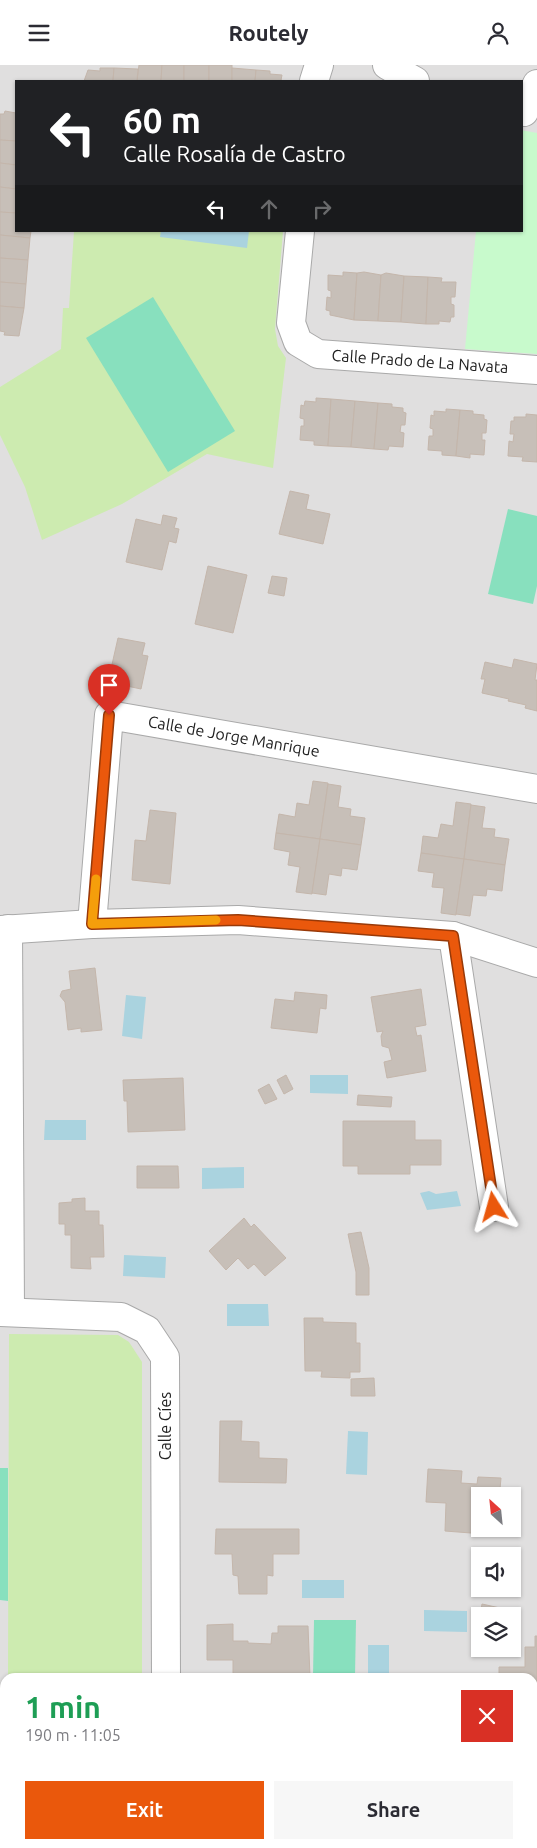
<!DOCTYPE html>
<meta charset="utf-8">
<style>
body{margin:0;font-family:Ubuntu,sans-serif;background:#f7f7f7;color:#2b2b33;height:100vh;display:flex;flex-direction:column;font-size:19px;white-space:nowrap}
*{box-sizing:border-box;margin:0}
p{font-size:16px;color:#7c7c81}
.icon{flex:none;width:28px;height:28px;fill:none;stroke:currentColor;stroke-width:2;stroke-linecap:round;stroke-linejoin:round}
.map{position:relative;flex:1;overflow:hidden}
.panel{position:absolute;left:0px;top:1608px;width:538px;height:176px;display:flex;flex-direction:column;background:#fff;border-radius:15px 15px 0 0;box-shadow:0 1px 4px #0004}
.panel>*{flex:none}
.hud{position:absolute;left:15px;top:15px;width:508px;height:152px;border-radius:0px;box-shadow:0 1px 4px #0004;background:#202124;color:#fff;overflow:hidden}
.needle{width:32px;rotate:333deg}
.buttons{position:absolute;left:471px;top:1422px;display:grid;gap:10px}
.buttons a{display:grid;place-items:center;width:50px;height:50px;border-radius:0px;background:#fff;box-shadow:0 1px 4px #0004;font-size:25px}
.pin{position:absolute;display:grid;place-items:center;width:42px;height:42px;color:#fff;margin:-51px -21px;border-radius:50% 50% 50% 0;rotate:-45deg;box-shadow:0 0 5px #0007}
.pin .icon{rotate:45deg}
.me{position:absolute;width:55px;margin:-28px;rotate:352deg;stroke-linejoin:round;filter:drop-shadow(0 0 4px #0008)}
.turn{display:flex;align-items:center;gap:18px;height:105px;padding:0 25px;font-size:22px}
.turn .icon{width:65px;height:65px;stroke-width:2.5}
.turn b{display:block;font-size:35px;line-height:42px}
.lanes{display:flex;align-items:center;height:48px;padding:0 25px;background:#0003;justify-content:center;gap:25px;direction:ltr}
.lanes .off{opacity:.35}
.round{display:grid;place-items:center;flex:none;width:52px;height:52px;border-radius:0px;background:#f7f7f7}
.headline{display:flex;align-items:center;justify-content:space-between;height:85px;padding:0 25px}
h1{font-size:30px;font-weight:700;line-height:38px;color:#1e9e55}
.cta{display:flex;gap:10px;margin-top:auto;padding:10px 25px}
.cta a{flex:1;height:58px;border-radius:0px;background:#ea580c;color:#fff;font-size:20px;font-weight:700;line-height:58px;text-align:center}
.cta a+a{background:#f7f7f7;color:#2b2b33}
header{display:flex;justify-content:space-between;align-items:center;height:65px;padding:0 25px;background:#fff;font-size:22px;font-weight:700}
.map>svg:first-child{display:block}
</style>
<header><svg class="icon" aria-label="menu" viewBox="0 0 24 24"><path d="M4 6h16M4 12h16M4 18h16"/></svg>Routely<svg class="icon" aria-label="person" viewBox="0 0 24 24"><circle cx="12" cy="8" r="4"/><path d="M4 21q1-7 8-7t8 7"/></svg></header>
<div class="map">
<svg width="537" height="1783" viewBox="0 0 537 1783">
<rect width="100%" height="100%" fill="#f2efe9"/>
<path fill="#e0dfdf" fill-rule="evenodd" d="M0,0H537V1783H0ZM16,16H521V166H16ZM480,1431H512V1464H480ZM480,1491H512V1524H480ZM480,1551H512V1584H480ZM5,1612H532V1779H5Z"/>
<g fill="#cdebb0">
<path d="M74,166H283L275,264L278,281L286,293L273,403L207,389L122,439L42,475L25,422L0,370V322L61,284L63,243H69Z"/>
<path d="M9,1269L118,1270L129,1277L142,1297V1612H8Z"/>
<path d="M8,1779H143V1783H7Z"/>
</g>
<path fill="#c8facc" d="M521,65L537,68V289L465,284L476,166H521Z"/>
<g fill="#88e0be">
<path d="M153,232L235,366L168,407L86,273Z"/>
<path d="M508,444L537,451V521L533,539L488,529Z"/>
<path d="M0,1403H8V1536L0,1535Z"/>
<path d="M314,1555H356L355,1612H313Z"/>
<rect x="0" y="1662" width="5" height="121"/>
</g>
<g fill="#aad3df">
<path d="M161,166H249L247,183L160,172Z"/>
<path d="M126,930L146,932L142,974L122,971Z"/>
<path d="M310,1010H348V1029L310,1028Z"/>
<path d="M45,1055H86V1075H44Z"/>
<path d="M244,1102V1123L202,1124V1103Z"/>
<path d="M429,1126L436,1129L457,1126L461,1141L427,1145L420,1128Z"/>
<path d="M124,1190L166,1192L165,1213L123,1211Z"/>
<path d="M227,1239H268L269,1261H227Z"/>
<path d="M348,1366L368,1367L367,1410L346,1409Z"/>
<rect x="302" y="1515" width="42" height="18"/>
<path d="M424,1545L467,1546V1567L424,1566Z"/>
<rect x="368" y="1580" width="21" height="32"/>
</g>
<g fill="#c7bfb8" stroke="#c4b6ab">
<path d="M139,0H162L161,16H137Z"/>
<path d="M162,0H184V16H161Z"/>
<rect x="184" y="0" width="25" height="16"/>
<rect x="209" y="0" width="23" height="16"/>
<path d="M100,3H114L113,16H84L88,5L100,6Z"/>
<path d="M114,3L138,4L137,16H113Z"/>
<path d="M232,3L256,5L255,16H232Z"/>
<path d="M256,5L270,6V9L282,10L281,15L284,16H255Z"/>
<path d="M5,46L16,48V76L0,75V49H4Z"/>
<path d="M0,75L16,76V100L0,98Z"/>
<path d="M0,98L16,100V124L0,122Z"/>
<path d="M0,122L16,124V148L0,147Z"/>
<path d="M0,147L16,148V166H31L30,173L0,170Z"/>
<path d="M0,170L30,173L28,195L0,193Z"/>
<path d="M0,193L28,195L26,219L0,217Z"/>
<path d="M343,207L357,208L354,255L330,250V246L326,245L327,232L331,233V226L328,225V210L343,211Z"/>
<path d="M364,207L381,210L378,256L354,255L357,208Z"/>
<path d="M386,208L404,211L401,257L378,256L381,210Z"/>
<path d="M404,211L428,212L426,259L401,257Z"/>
<path d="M428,212L442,213L441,217H456L455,232H451V239L454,240V252H451L450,257L439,256V259H426Z"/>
<path d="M0,217L26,219L24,243L0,241Z"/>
<path d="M0,241L24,243L19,271L4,270L5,267L0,266Z"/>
<path d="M316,333L331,334L328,381L314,380V376L300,375L301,361H304V354L300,353L301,340L304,341L305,336L316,337Z"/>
<path d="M331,334L355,336L351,382L328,381Z"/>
<path d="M355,336L378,338L374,384L351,382Z"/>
<path d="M378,338L392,339V342L403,343V347L406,348L405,360H401L400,367L404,368L403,382L389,381L388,385L374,384Z"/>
<path d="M446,344L460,345L456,391L442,390V386L428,385L429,371H433V364L430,363L431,350L434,351V346L446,347Z"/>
<path d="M460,345L473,346V349L484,350V354L487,355L486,368H482V375H485L484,390L470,389V393L456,391Z"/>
<path d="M526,349L537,350V397L522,396L523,392L508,391L509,376L513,377L514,369H510L511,356H514V352H526Z"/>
<path d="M290,426L309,430L306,444L330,449L323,479L279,469Z"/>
<path d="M163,450L177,453L174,463L179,464L176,478L169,476L162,505L126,497L136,454L161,460Z"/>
<path d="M208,501L247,510L233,568L195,559Z"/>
<path d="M272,511L287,513L284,531L268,528Z"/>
<path d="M118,573L145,578L142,590L148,591L141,624L108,617Z"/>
<path d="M514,594L537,599L535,615H537V646L525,643L526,640L508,636L509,634L482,628L485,614H481L485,597L512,603Z"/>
<path d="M313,716L328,718L320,774L276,768L279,749L295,752L297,738L309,740Z"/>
<path d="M328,719L341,721L338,742L351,744L350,751L365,753L361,780L320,774Z"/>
<path d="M456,737L471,739L464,794L421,788L423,771L438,773L441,759L453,761Z"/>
<path d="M471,740L485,742L482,763L495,764L494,772L509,774L505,800L464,794Z"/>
<path d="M150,745L176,748L170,819L132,815L135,775L146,776Z"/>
<path d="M276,768L320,774L312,829L296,827L300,802L288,800L290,787L274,784Z"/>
<path d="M320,774L361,780L357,805L342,803L341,811L329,809L326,830L312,828Z"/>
<path d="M421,788L464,794L456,850L441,848L444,823L432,822L434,808L418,806Z"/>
<path d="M464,794L505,800L502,826L487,824L486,831L473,830L470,851L456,849Z"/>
<path d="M95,903L102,965L81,967V963L68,965L65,937L60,931L62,926L71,924L69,906Z"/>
<path d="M421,924L426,960L415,962L417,971L421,970L426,1006L387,1013L384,997L392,995L389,983L382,981L381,971L383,966L377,967L371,932Z"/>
<path d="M295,927L327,930L326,944L320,943L317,968L271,963L275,934L294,936Z"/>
<path d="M286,1010L293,1024L284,1029L277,1015Z"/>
<path d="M183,1013L185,1065L128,1067L127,1036H124L123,1015Z"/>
<path d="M269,1019L277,1034L265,1039L258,1025Z"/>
<path d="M358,1030L392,1032L391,1042L357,1040Z"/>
<path d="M343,1056H415V1075H441V1100H410V1109H358V1101H343Z"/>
<path d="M137,1101H178L179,1123H137Z"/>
<path d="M85,1133V1146H99V1160H103L104,1192H90L91,1204L71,1203V1170H65V1159H59V1138L72,1137V1134Z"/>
<path d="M244,1153L251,1162L254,1159L286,1193L265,1211L254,1199L248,1204L238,1193L226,1205L209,1186Z"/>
<path d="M361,1167L369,1203V1230H356V1207L348,1169Z"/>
<path d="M304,1253H323V1257L356,1258V1278H360V1307H350V1313L321,1312L322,1306H305Z"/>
<path d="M374,1313L375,1331H351V1314Z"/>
<path d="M220,1356H242L241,1376L259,1377V1393L287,1394L286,1418L219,1417Z"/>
<path d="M428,1404L462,1406L461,1418L477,1419L478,1412L501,1413L500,1424L516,1426L514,1453L512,1431H480V1464H485L484,1469L445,1466L446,1438L426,1437Z"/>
<path d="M216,1464H299V1489H273V1511L267,1510V1529H239L238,1511L233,1510L232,1489H215Z"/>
<path d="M482,1539L500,1543L499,1551H480Z"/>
<path d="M233,1559V1576H248V1578L271,1579L272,1568H278V1561H308L310,1612H233V1595H207V1560Z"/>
<path d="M535,1571H537V1641H532V1612H499V1602H525V1582H535Z"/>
<path d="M532,1691L537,1692V1783L515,1781L516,1779H532Z"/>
<path d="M409,1779H452V1783H423V1779Z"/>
<path d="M295,1780L333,1781V1783H295Z"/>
</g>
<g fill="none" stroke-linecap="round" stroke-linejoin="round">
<defs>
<g id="minor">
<path d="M387,0L415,16"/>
<path d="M314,16L319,0"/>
<path d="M524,47L537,19"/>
<path d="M300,166L291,258L298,277L318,289L537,305"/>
<path d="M92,859L109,650L537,724"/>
<path d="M8,864L10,1247"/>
<path d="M0,865L92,859L238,855L453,871L537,898"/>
<path d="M453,871L494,1142"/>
<path d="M0,1247L121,1252L147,1265L165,1292L166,1612"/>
<path d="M167,1779V1783"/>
</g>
</defs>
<use href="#minor" stroke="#a9a9a9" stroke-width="30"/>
<use href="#minor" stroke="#fff" stroke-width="28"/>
</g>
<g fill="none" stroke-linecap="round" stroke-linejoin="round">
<defs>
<path id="route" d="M109,650L92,859L238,855L453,871L494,1142"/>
</defs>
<use href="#route" stroke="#983908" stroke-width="12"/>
<use href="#route" stroke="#ea580c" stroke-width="9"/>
<path stroke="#f59e0b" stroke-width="9" d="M96,814L92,859L216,855"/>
</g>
<g text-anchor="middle" stroke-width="4" stroke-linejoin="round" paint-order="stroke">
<g font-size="16" fill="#222" stroke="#fff">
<text transform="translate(420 296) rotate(4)" y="6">Calle Prado de La Navata</text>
<text transform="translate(234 671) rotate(10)" y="6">Calle de Jorge Manrique</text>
<text transform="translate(165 1361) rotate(-90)" y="6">Calle Cíes</text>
</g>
</g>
</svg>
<div class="buttons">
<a><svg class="needle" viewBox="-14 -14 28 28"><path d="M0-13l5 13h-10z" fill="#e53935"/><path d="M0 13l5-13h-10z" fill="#7c7c81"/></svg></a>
<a><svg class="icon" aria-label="sound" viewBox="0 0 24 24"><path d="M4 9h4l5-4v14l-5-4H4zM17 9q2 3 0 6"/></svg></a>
<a><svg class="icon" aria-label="layers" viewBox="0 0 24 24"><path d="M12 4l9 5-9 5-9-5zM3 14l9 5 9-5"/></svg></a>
</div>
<div class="pin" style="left:109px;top:650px;background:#d93025"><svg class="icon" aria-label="arrive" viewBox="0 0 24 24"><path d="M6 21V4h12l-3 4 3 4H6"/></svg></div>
<svg class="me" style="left:494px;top:1142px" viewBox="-20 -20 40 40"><path d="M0-17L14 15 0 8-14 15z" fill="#ea580c" stroke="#fff" stroke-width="4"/></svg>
<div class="hud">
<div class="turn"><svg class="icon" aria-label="left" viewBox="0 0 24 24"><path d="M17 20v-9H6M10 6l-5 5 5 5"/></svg><div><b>60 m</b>Calle Rosalía de Castro</div></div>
<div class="lanes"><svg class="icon" aria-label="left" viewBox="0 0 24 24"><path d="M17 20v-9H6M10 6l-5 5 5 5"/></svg><svg class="icon off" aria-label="ahead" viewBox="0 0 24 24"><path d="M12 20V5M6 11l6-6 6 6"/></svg><svg class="icon off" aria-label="right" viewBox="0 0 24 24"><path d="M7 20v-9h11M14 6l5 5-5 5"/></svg></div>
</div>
<section class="panel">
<div class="headline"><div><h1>1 min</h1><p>190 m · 11:05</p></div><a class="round" style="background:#d93025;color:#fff"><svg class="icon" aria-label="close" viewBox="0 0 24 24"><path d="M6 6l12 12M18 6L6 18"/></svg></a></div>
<div class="cta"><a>Exit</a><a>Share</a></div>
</section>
</div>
